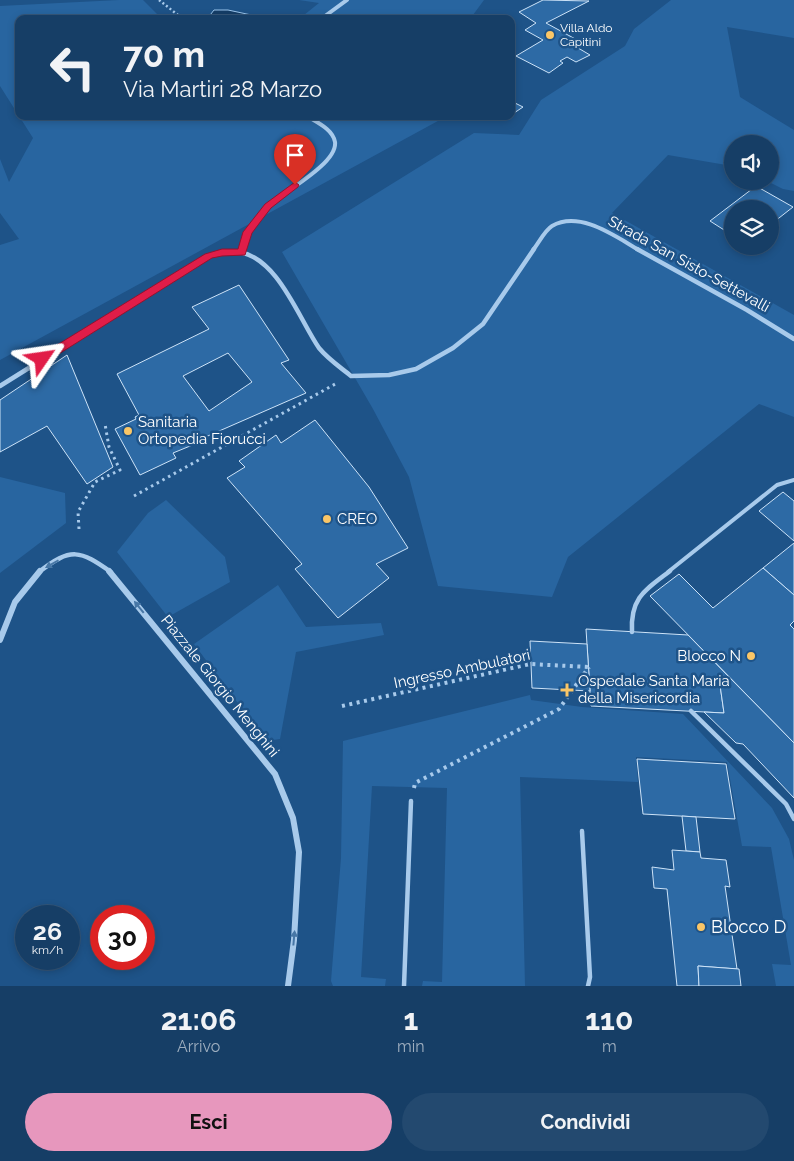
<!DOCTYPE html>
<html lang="it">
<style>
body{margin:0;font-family:Raleway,sans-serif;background:#23496f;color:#f1f3f6;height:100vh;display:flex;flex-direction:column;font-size:19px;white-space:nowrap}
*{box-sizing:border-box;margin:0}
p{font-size:16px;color:#9eaebf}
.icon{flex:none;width:28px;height:28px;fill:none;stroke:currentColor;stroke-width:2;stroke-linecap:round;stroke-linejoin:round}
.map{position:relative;height:986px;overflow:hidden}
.details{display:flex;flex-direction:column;background:#163e66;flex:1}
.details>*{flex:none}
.hud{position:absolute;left:15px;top:15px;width:500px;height:105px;border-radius:10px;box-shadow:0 2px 8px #0003,0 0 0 1px #35577a;background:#163e66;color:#f1f3f6;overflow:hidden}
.buttons{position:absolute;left:724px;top:135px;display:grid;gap:10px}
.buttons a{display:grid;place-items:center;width:55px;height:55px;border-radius:50%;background:#163e66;box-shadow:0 2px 8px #0003,0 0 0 1px #35577a;font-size:25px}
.speed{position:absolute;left:15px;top:905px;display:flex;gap:10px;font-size:25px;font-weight:700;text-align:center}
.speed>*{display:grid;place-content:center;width:65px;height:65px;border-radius:50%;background:#163e66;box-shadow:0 2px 8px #0003,0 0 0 1px #35577a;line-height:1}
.speed small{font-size:12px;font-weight:400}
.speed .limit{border:8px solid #d22;background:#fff;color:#111}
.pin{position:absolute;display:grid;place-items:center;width:42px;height:42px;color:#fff;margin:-51px -21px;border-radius:50% 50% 50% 0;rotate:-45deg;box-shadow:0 0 5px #0007}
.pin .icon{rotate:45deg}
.me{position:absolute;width:55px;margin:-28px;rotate:58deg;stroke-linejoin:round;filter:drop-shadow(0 0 4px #0008)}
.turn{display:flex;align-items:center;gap:18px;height:105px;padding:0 25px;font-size:22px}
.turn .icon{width:65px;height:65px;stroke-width:2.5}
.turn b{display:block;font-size:35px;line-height:42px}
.eta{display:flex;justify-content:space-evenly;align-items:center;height:85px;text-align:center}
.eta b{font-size:30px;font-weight:700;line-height:35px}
.button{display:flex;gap:10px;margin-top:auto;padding:10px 25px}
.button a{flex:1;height:58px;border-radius:30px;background:#e797bd;color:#111;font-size:20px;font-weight:700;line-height:58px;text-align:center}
.button a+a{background:#23496f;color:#f1f3f6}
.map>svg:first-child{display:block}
</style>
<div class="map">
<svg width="794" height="986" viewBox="0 0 794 986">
<rect width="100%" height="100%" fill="#1e5388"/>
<g fill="#2865a0">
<path d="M119,0H143L162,19H19V116L0,86V6Z"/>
<path d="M299,0H484L470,19H299L319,3Z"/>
<path d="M671,0H794V38L727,27L740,97L794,130V191L783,189L767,181H770V144H732V166L668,155L612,213L794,315V417L759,404L568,557L552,597L438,586L409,477L373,409L282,252L474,133L519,135L541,100L625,46L634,29Z"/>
<path d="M19,116H447L0,360V245L19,239L0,213V159L9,182L33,138Z"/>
<path d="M0,477L65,493L66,523L0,573Z"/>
<path d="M166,500L225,557L230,582L168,617L117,552L148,513Z"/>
<path d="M278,585L306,627L381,623L384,635L296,652L280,739L266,741L194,644Z"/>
<path d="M530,695L531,700L582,707L683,714L772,808L789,839L794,860V986H776L772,964L791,965L771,847L742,846L727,762L636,757L638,782L520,777L525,986H422L423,981L442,982L447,788L372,786L361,977L386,979L385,986H333L331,981L341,858L343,741Z"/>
</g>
<path fill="#143d67" stroke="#9bc6ed" d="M214,10H228L270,19H207Z"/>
<g fill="#2d6aa5" stroke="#cde3f8" fill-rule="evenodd">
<path d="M543,0L589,1L546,23L579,41L573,45L590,55L576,62L567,57L560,61L563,63L549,73L516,56L543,40L525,30L536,23L519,12Z"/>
<path d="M511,101L523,107L511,115Z"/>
<path d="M756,186L793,207L770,225V209H732V235L710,221Z"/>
<path d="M239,285L289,360L281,363L306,393L194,442L195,444L173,453L176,458L140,475L115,429L136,419L135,417L139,415L117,374L209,329L192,307ZM228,353L252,382L209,411L183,376Z"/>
<path d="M67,355L113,467L87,484L47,426L0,452V400Z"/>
<path d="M315,420L369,487L408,548L376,564L389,578L338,618L295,569L302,564L227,478L245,467L239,461L276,435L281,443Z"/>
<path d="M783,492L794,501V541L759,511Z"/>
<path d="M794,543V595L763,568Z"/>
<path d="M763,568L794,595V621L790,625L794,629V743L650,596L679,574L713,608Z"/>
<path d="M586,629L688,635L729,677L720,685L724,713L591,706Z"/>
<path d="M530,641L587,644L590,691L532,688Z"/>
<path d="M729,677L794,743V798L743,744L736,743L704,712L724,713L720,685Z"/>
<path d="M637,759L726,764L735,819L643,814Z"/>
<path d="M682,816L696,817L700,852L686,851Z"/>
<path d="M672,850L700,852L701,858L726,860L730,887L725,886L737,969L698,966L699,986H677L667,889L654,888L652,867L674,870Z"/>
<path d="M698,966L739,969L741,986H699Z"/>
</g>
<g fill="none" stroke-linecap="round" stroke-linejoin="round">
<path stroke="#a8caeb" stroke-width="2.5" stroke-dasharray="2 2.5" stroke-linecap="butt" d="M159,0L183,19"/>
<g stroke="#a8caeb" stroke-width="3" stroke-dasharray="2.5 4" stroke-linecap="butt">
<path d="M134,496L337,383"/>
<path d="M79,529L78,512L95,482L120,470L109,447L105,424"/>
</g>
<g stroke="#a8caeb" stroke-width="4" stroke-dasharray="3 4.5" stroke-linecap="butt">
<path d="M342,706L530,664L589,667"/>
<path d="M414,788L415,783L559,709L589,667"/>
</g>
<path stroke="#a8caeb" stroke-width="4" d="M668,572L777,485L794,480"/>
<g stroke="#a8caeb" stroke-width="4.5">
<path d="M632,632C630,598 645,590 670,571"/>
<path d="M691,711L786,804L794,819"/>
<path d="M582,831L590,977L588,986"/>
<path d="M404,986L411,801"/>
</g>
<g stroke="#a8caeb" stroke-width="4">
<path d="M321,19L347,0"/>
<path d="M242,250C247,234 255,219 267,207C281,193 338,164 335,142C333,129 316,122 307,116"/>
<path d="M533,250C538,244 545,230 552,226C580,210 616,237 639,250"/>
</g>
<g stroke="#a8caeb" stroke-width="4.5">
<path d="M637,249L747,310L794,339"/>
<path d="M242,252L243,249"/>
<path d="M0,386L208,256C218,253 228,251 239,252C278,258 299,319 319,348C328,359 340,367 351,376L389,375L416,369L453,348L483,324L534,249"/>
<path d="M39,572C71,547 80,550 111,572"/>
</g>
<g stroke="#a8caeb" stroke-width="6">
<path d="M109,571L275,774L293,818L299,852L294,940L288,986"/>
<path d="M0,640L15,602L40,571"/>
</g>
</g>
<defs><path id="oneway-solid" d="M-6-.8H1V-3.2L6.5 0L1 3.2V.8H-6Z" transform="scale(1.25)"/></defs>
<g fill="#4777a6">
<use href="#oneway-solid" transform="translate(52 564) rotate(150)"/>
<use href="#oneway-solid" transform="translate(139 607) rotate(-129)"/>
<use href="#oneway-solid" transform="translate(294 938) rotate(-85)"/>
</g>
<path fill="#e11d48" stroke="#92132f" d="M295,182L299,185L298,187L271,208L261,221L252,233L245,255L222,256L212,258L46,362H39L37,359L39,356L205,254L222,249H238L243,232L265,204Z"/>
<g fill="#fac667" stroke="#1e5388" stroke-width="2">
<circle cx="550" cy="35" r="5"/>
<circle cx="128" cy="431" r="5"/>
<circle cx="327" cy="519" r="5"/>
<circle cx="751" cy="656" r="5"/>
<path d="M564.5 682.5h5v5h5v5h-5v5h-5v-5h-5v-5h5z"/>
<circle cx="701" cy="927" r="5"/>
</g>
<g text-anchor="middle" stroke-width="5" stroke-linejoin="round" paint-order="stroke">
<g font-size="12" fill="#fff" stroke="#1e5388" text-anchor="start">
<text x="560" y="32">Villa Aldo<tspan x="560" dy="14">Capitini</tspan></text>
</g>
<g font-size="15" fill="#fff" stroke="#1e5388">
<text transform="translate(689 264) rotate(29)" y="5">Strada San Sisto-Settevalli</text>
<text transform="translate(462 669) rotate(-12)" y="5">Ingresso Ambulatori</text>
<text transform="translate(220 686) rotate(51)" y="5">Piazzale Giorgio Menghini</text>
</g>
<g font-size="15" fill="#fff" stroke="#1e5388" text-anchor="start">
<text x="138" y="427">Sanitaria<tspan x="138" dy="17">Ortopedia Fiorucci</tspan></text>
<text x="337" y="524">CREO</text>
<text x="741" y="661" text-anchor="end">Blocco N</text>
<text x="578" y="686">Ospedale Santa Maria<tspan x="578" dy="17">della Misericordia</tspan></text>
</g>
<g font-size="18" fill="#fff" stroke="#1e5388" text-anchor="start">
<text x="711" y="933">Blocco D</text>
</g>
</g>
</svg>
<div class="buttons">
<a><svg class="icon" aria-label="sound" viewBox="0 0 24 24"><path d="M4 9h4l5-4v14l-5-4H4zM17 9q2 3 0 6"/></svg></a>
<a><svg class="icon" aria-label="layers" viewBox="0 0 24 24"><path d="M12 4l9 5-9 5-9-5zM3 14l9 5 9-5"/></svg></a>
</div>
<div class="speed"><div>26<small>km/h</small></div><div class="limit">30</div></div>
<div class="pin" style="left:295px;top:185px;background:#d93025"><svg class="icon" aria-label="arrive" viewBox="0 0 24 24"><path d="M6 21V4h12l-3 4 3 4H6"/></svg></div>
<svg class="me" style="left:42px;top:359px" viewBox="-20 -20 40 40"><path d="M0-17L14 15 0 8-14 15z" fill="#e11d48" stroke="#fff" stroke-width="4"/></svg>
<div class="hud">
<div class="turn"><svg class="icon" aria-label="left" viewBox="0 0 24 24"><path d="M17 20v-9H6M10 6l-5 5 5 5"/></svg><div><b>70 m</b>Via Martiri 28 Marzo</div></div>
</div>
</div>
<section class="details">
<div class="eta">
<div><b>21:06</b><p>Arrivo</p></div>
<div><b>1</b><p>min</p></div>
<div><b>110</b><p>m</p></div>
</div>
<div class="button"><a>Esci</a><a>Condividi</a></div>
</section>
